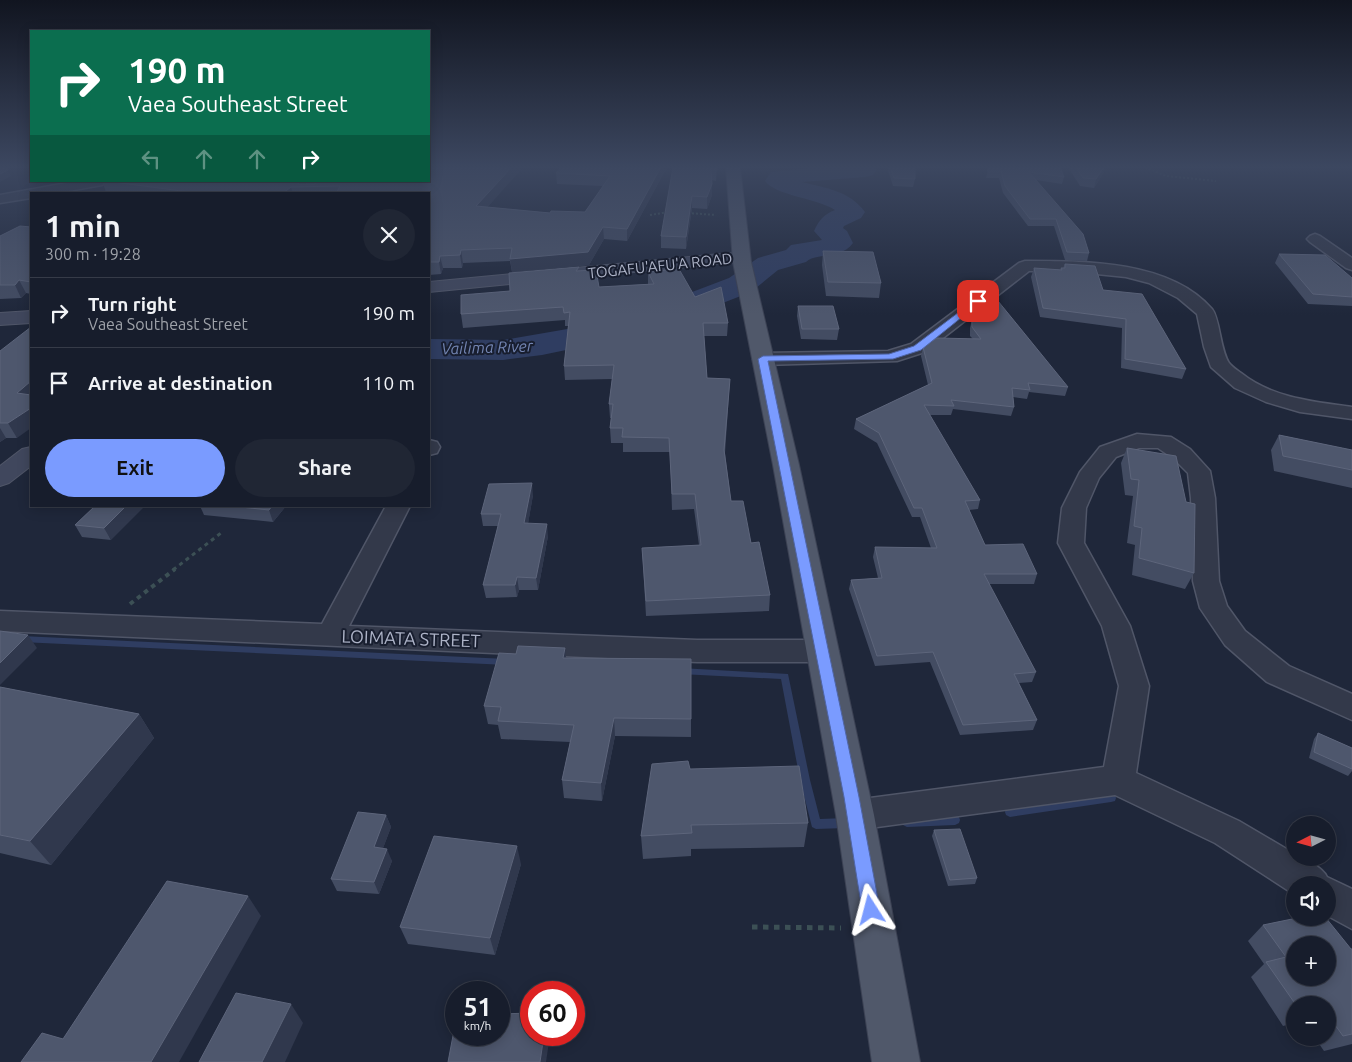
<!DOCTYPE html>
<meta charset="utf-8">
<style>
body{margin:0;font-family:Ubuntu,sans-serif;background:#202634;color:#f1f3f6;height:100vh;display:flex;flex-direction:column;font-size:19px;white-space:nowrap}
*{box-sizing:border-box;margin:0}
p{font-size:16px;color:#9ea2a9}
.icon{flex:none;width:28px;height:28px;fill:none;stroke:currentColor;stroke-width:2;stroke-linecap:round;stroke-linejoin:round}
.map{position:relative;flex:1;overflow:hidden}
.drawer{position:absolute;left:30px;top:192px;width:400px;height:315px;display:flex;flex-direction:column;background:#171d2c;border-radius:0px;box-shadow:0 2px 12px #0003,0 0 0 1px #363b48}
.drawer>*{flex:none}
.top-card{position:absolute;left:30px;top:30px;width:400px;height:152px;border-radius:0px;box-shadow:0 2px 12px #0003,0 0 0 1px #363b48;background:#0b6e4f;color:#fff;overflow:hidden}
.needle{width:32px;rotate:264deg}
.buttons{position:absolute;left:1286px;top:816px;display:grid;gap:10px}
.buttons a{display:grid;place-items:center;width:50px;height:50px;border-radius:50%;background:#171d2c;box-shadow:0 2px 12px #0003,0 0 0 1px #363b48;font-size:25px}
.speed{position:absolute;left:445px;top:981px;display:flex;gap:10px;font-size:25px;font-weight:700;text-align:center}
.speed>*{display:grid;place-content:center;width:65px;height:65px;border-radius:50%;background:#171d2c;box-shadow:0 2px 12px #0003,0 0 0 1px #363b48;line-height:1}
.speed small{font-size:12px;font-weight:400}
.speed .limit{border:8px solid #d22;background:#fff;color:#111}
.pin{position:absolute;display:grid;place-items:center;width:42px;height:42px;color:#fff;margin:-21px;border-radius:10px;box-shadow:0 2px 8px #0006}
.me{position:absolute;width:55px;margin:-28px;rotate:351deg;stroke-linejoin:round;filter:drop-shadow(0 0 4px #0008)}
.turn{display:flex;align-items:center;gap:18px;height:105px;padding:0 15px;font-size:22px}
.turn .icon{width:65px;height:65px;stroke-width:2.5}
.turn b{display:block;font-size:35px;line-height:42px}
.lanes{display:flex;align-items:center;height:48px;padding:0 15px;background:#0003;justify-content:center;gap:25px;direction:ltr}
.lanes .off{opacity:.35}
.round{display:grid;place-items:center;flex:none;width:52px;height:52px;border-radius:26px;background:#202634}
.overview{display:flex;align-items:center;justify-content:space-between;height:85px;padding:0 15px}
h1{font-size:30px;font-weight:600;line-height:38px}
.cta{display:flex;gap:10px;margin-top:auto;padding:10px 15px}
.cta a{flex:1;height:58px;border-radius:30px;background:#7a9bff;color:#111;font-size:20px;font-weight:600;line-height:58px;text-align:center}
.cta a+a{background:#202634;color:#f1f3f6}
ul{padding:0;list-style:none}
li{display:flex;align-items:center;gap:15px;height:70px;padding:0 15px;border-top:1px solid #363b48}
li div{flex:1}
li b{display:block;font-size:19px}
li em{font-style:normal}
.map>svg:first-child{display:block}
</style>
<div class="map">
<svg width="1352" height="1062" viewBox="0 0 1352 1062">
<rect width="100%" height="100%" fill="#1f273a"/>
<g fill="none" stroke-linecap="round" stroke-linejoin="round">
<g fill="#2f3d61" fill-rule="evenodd">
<path d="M21,636L507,659L510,660L511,662L510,664L507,665L21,642L18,641L17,639L18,637Z"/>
<path d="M680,668L788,674L810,780L820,819L846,818L850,820L851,823L850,826L846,828L816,829L812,827L800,780L781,679L680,674L677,673L676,671L677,669Z"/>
<path d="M1111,794L1115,795L1116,798L1115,801L1111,802L1010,817L1006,815L1005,812L1006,809L1010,807Z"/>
<path d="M955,815L959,817L960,820L959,823L955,825L907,827L903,825L902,822L903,819L907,817Z"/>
</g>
<path fill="#2f3d61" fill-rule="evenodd" d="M818,167H874L877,170L873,175L865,177L802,182C826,188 850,191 865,212L861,218L844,226L843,228L847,231L853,243C841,260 816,252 806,262L778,270L751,292L674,322L595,344L542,355L503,360L429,359V339L503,340L579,327L650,308L729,278L758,258L786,250L791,245L822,240L814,231C820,219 823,215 835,210C817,198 776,196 765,181L771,172Z"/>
<defs>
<g id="minor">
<path d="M78,181H108L102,185L52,194H31V198L0,203V195Z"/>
<path d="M1315,234L1320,236L1352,258V270L1346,268L1310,242L1307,239L1310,236Z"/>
<path d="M1025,261C1083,261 1170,260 1212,309C1220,319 1220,349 1229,363C1232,367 1237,370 1241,373C1272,398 1314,402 1352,407V419L1300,412L1266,402L1235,388L1211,367L1204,347L1197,314L1178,298L1149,283L1126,277L1067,271H1029L925,352L897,361L763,365L756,363L753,359L756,355L763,353L888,351L911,344L1019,263Z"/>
<path d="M1137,434L1171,437L1190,449L1210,471L1215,498L1219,581L1227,606L1245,631L1289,666L1352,694V720L1267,682L1225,645L1200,608L1193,581L1191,498L1188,473L1174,459L1158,448H1139L1116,457L1099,478L1086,508L1084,543L1130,626L1149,686L1136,773L1239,821L1295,854V858C1305,858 1323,868 1327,877L1352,889V929L1328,916V885H1295V895L1215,843L1115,795L855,830L843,826L838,815L843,804L855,800L1104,767L1119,686L1102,626L1058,543L1062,508L1080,472L1100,447Z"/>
<path d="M429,440L437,442L440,447L437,453L429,455Z"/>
<path d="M386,506H410L349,626L697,640H823L833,643L838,651L833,659L823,662H697L0,631V611L322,624Z"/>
</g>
<g id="secondary">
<path d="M308,181H322L317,194H303Z"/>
<path d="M741,252L747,253L750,257L747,261L429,292V282Z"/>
<path d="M31,311V323L0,325V313Z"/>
<path d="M31,447V466L9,483L0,486V466L22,449Z"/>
</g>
<path id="primary" d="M726,167H740L751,262L799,465L874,815L920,1062H872L836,815L773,465L733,262Z"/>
</defs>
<use href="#minor" stroke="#505668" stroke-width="3"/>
<use href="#secondary" stroke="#505668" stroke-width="2"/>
<use href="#primary" stroke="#3c4254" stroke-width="2"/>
<g stroke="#3c5055" stroke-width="2" stroke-dasharray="2 2" stroke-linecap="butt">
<path d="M1145,167L1166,176L1216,181"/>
<path d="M688,213L716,215"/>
<path d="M650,215L669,212"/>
</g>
<path stroke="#3c5055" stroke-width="3" stroke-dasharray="4 4" stroke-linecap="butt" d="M173,570L221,533"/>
<path stroke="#3c5055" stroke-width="4" stroke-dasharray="4.5 4.5" stroke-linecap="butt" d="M130,604L175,569"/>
<path stroke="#3c5055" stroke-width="5" stroke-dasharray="5.5 5.5" stroke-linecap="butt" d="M752,927L841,928"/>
<use href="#minor" fill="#33394a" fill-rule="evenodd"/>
<use href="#secondary" fill="#40475d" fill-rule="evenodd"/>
<use href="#primary" fill="#50586a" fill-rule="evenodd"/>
</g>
<g fill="#434c62">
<path d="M429,167H523L487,207L550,213L585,212L603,186L557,184L556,173L561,167H667L627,241L604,239L589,265L512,272L510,261L463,263L462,268H443L441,274L429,275V194H120L106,192L102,181H306L305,184H315Z"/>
<path d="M673,167H717L716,181L712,180V195L707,209L692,208L686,249L661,248V236Z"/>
<path d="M887,167H915V179L913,187L893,186Z"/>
<path d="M989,167L1064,177L1062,184L1036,180L1089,253L1087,261L1065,260L1054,226H1028L1003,193L999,178H986Z"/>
<path d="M1068,167H1107L1094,188L1080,186Z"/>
<path d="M31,227V294L26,293L21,298L0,299V236Z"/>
<path d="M823,251L881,283L879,298L826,296L822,265Z"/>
<path d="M1279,254L1352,278V306L1308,304L1275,263Z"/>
<path d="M1065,264L1103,290L1186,369L1182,379L1121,368L1122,328L1040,317L1031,277L1034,268L1060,270L1061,268H1063Z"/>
<path d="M580,271L599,287L648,284V272L695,297L728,323L727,336H704L707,378L730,379L725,453L731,501L751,543L770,595L769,611L646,616L642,548L699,545L694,509L672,510L670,452H623V443H611L610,428L611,418H610L609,404L612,379L565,380L564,366L568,326H565V320L463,328L461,314L510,291Z"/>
<path d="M798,306L839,329L837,340L801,339L797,316Z"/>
<path d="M972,319L1068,387L1065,396L1029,392L1027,399L1013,397L1014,407L1011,416L953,409L951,415H929L980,500L978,509L969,510L985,545L1037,574L1034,584H989L1036,672L1032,682L1019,683L1037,720L1033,730L960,735L930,662L875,666L849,589L851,580L878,578L873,557L875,547L931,548L920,517H912L877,443L854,429L856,419L928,385L921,356L923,347L973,339L970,336V328Z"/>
<path d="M0,351L17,438H6L0,442Z"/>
<path d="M1279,435L1352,450V488L1274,471L1271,450Z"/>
<path d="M1127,448L1194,573L1185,589L1132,575L1135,545L1127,543L1133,496L1125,495L1121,463Z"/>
<path d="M533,495L528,523L548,536L538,590H519L517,597L486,598L483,585L498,526H483L481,514Z"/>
<path d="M95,506L111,540L82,537L75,525Z"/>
<path d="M200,506H286L273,522L204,515Z"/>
<path d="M566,658L691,719V737L615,736L602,801L564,798L562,780L570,742L501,739L498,725L488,724L484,706Z"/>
<path d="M0,687L139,714L154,738L51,865L0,853Z"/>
<path d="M1318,733L1352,748V771L1348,776L1309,758L1314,739Z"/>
<path d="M690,769L808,823L804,847L691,849V856L643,859L641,836Z"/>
<path d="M386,815L391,827L383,848L392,861L379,894L337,891L331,879Z"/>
<path d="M934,830L977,878L975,884L948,886L932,836Z"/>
<path d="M521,864L495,955L408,944L400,927Z"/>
<path d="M1263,925L1352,949V1044L1324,1051L1315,1038H1328V1005H1295V1023L1283,1026L1251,977L1264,964L1248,941Z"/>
</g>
<g fill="#30384d">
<path d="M6,167L11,176L0,182V174Z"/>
<path d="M512,167H523L478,218L476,206Z"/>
<path d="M661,167H667L627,241V229Z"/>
<path d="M1104,167H1107L1094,188L1096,179Z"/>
<path d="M299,181H306L304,187L298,184Z"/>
<path d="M712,184V195L707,209V197Z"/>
<path d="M291,187L293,194H282Z"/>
<path d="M692,196V208L686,249V237Z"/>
<path d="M603,227L604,239L589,265L512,272L510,259Z"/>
<path d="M461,250L463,263L462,268L460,255Z"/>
<path d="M440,256L443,268L441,274L439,262Z"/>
<path d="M19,280L26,293L21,298L15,285Z"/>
<path d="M31,381V402L17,393Z"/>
<path d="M31,408V428L17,438L8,423Z"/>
<path d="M0,428L6,438L0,442Z"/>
<path d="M532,483L533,495L526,536L524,523Z"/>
<path d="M126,506H145L111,540L104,528Z"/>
<path d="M272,506H286L273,522L269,510Z"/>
<path d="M547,524L548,536L538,590L536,578Z"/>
<path d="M517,577L519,590L517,597L515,585Z"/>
<path d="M28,635L37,648L0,685V663Z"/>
<path d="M565,648L567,666L563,658Z"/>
<path d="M139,714L154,738L51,865L30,841Z"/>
<path d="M614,718L615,736L602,801L601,783Z"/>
<path d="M386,815L391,827L379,859L374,847Z"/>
<path d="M517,846L521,864L495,955L490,938Z"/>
<path d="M387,849L392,861L379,894L374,882Z"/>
<path d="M248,896L261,916L179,1062H151Z"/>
<path d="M291,1004L303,1023L285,1062H262Z"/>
<path d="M544,1035H550L546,1062H540Z"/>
</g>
<g fill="#4e576d" stroke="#5d657b" fill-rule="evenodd">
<path d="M0,167H6L8,170L0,174Z"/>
<path d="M429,167H512L476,206L550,213L551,211L585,212L610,176L556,173L561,167H661L627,229L603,227L588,252L510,259L512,248L461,250L460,255L440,256L439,262H429V194H336L340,186L291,187L282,194H186L189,192L106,181H299L298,184H315L316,181H429Z"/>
<path d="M673,167H717V170L711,169L712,184L707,197L692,196L686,237L661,236Z"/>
<path d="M890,167H915V179L894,178Z"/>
<path d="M989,167H1060L1064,177L1029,172L1083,234L1089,253L1067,252L1056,219H1030L1005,186L1001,171H987Z"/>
<path d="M1076,167H1104L1096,179L1083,178Z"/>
<path d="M20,226L31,227V282L19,280L15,285H0V236Z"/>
<path d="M823,251L873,252L881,283L828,282Z"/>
<path d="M1279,254L1325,255L1352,278V297L1313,294Z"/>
<path d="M1065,264L1095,266L1103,290L1142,294L1186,369L1125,359L1126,319L1043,308L1034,268L1062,270L1061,268H1065Z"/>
<path d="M579,267L576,271L596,270L599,287L654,284L648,272L679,269L695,297L721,287L728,323H703L707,378L730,379L724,450L731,501H743L751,543L759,542L770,595L646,601L642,548L701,545L695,494H672L669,438L622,437L623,428H610L613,404H609L614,365L564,366L570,312L564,313L563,307L461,314V295L510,291L509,273Z"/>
<path d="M998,301L1068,387L1028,383L1030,390L1012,388L1014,407L951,400L954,406L924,405L980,500L965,501L985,545L1023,544L1037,574H984L1036,672L1014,674L1037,720L963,725L933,652L877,656L851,580L882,578L875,547L937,548L922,508H914L879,433L856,419L932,383L923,347L937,338L981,339L972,327V319Z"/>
<path d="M798,306H833L839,329H802Z"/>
<path d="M31,327V381L17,393L31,395V408L8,423H0V351Z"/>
<path d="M1279,435L1352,450V470L1283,456Z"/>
<path d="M1127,448L1176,456L1186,502L1195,504L1194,573L1139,558L1142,528L1134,526L1139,480L1131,479Z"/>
<path d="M532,483L524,523L547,524L536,578L517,577L515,585H483L501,514H481L489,484Z"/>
<path d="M95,506H126L104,528L75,525Z"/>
<path d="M231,506H272L269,510Z"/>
<path d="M0,631L28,635L0,663Z"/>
<path d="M518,646L565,648L563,658L691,659V719L614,718L601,783L562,780L574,725L498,721L501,707L484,706L499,653L516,654Z"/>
<path d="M0,687L139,714L30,841L0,835Z"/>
<path d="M1318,733L1352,748V769L1314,752Z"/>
<path d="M688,761L690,769L799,766L808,823L691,825L692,833L641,836L652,764Z"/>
<path d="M358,812L386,815L374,847L387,849L374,882L331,879Z"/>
<path d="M960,829L977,878L950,880L934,830Z"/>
<path d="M434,836L517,846L490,938L400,927Z"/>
<path d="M167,881L248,896L151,1062H21L42,1033L63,1039Z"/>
<path d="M1297,918H1326L1351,949H1352V1034L1343,1036L1328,1015V1005H1296L1266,962L1286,957L1263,925ZM1295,945H1328V978H1295Z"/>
<path d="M236,993L291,1004L262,1062H199Z"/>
<path d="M531,1013V1035H544L540,1062H448L456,1020V1035H499V1014Z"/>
</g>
<linearGradient id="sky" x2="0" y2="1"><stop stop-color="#111520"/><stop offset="0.53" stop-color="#3c4760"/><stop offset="1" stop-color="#3c4760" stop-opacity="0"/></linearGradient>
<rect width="1352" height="315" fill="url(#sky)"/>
<path fill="#7a9bff" stroke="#4f65a6" d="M975,300L982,301L921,350L893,359L768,361L859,797L880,910L877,916L871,918L865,916L862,910L844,797L758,359L763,356L889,354L914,346Z"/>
<g text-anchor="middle" stroke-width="4" stroke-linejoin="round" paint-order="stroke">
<g font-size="15" fill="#adb3c7" stroke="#181e2f">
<text transform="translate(660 266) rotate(-6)" y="5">TOGAFU'AFU'A ROAD</text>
</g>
<g font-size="16" font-style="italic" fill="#7385b2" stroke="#181e2f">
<text transform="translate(487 347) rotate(-2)" y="6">Vailima River</text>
</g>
<g font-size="18" fill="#adb3c7" stroke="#181e2f">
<text transform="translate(411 639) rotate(2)" y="6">LOIMATA STREET</text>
</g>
</g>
</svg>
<div class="buttons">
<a><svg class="needle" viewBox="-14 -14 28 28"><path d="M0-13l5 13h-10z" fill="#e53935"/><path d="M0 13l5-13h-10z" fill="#9ea2a9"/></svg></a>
<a><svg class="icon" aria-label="sound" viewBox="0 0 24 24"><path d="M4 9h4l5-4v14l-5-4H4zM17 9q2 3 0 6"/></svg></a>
<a>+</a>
<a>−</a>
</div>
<div class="speed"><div>51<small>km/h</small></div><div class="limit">60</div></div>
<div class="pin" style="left:978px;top:301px;background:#d93025"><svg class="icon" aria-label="arrive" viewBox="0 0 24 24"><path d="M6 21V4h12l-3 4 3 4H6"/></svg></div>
<svg class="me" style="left:871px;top:910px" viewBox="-20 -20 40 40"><path d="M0-17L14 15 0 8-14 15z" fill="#7a9bff" stroke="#fff" stroke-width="4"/></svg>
<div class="top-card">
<div class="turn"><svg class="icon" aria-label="right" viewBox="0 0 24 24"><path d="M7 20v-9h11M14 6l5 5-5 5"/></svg><div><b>190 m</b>Vaea Southeast Street</div></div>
<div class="lanes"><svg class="icon off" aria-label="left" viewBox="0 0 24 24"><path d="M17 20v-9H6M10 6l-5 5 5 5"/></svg><svg class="icon off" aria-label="ahead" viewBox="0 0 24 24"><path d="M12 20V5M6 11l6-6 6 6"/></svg><svg class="icon off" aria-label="ahead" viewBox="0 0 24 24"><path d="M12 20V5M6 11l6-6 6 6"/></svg><svg class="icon" aria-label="right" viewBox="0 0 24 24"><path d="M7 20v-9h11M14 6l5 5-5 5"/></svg></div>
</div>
<section class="drawer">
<div class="overview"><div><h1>1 min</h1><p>300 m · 19:28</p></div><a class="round"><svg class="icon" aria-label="close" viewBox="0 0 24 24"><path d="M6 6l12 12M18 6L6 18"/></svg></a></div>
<ul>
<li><svg class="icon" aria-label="right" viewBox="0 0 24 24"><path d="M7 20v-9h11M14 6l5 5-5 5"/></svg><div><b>Turn right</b><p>Vaea Southeast Street</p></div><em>190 m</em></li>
<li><svg class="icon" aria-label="arrive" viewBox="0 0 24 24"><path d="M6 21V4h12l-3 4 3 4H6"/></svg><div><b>Arrive at destination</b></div><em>110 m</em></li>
</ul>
<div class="cta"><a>Exit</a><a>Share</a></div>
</section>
</div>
